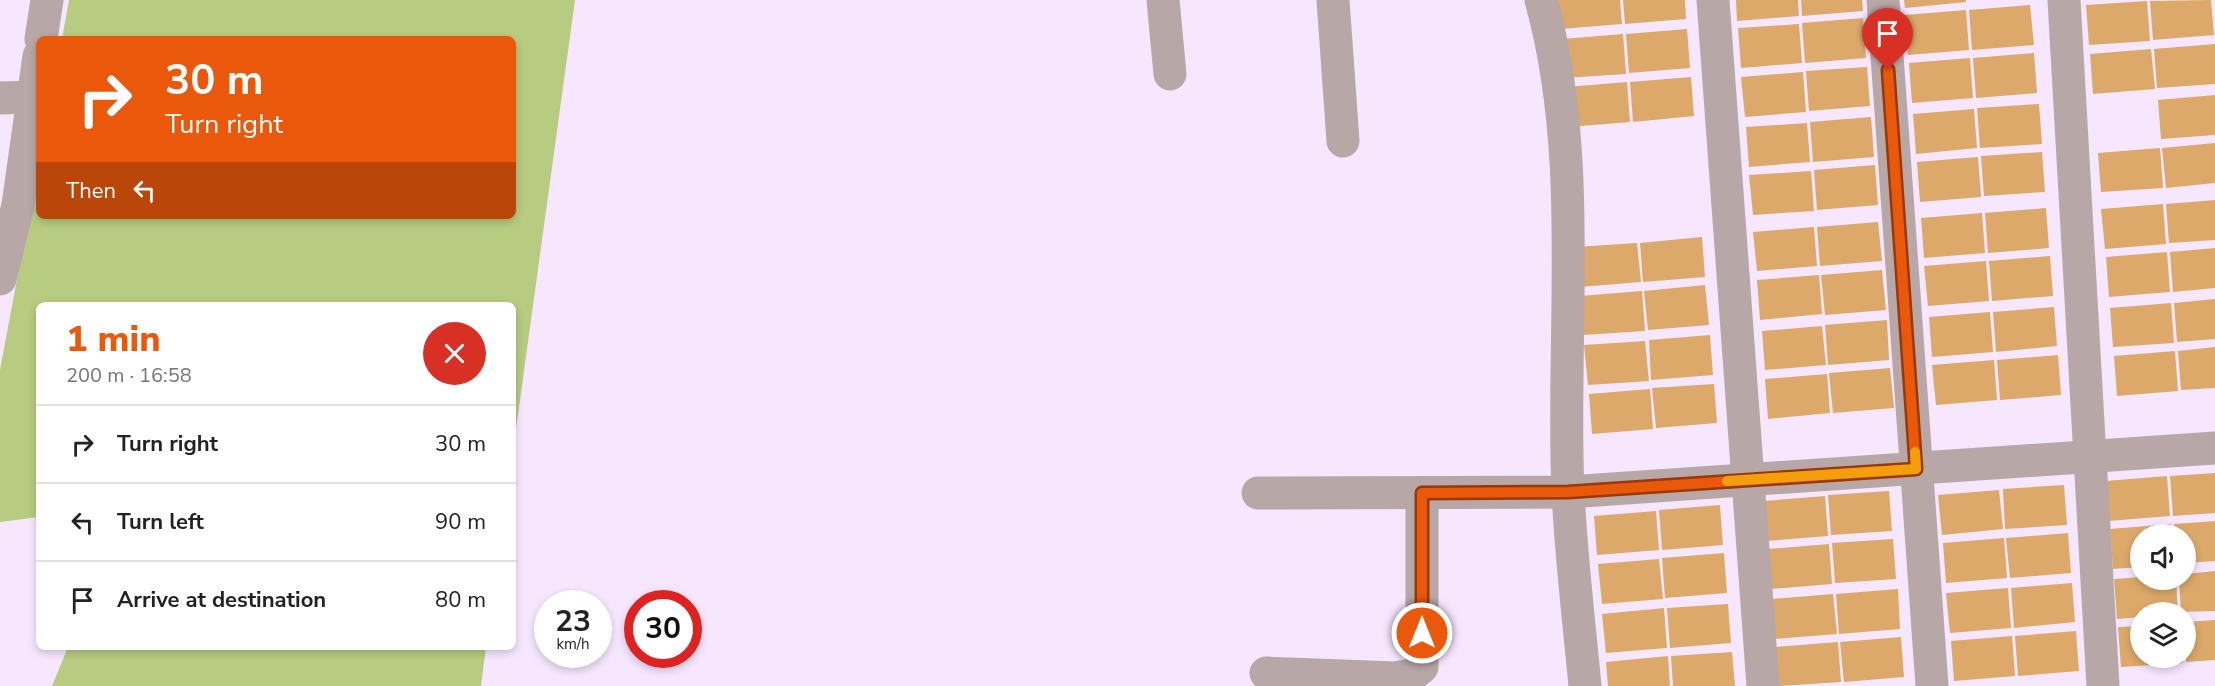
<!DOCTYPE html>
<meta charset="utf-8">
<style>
body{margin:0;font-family:"Nunito Sans",sans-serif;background:#f2f2f2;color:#222;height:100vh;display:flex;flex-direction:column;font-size:22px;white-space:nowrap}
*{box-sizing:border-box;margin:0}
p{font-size:20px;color:#767676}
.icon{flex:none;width:33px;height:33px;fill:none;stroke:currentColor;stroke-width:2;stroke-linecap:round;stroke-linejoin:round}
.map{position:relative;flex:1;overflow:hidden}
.drawer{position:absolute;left:36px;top:302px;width:480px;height:348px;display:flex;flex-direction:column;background:#fff;border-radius:9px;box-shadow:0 3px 9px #0003}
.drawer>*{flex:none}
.top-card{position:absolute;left:36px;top:36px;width:480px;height:183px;border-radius:9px;box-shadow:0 3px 9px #0003;background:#ea580c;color:#fff;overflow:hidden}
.buttons{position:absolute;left:2130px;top:524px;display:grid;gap:12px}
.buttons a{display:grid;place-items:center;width:66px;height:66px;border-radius:50%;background:#fff;box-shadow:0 3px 9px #0003;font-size:30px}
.speed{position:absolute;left:534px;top:590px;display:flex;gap:12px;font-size:30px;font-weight:700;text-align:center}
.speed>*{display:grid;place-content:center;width:78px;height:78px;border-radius:50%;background:#fff;box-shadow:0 3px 9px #0003;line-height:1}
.speed small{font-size:15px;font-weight:400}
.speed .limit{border:9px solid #d22;background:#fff;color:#111}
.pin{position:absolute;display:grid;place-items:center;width:51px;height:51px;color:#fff;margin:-62px -26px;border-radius:50% 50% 50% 0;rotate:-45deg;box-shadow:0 0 6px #0007}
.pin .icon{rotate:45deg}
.me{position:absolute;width:66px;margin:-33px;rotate:0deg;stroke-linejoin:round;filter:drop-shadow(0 0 4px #0008)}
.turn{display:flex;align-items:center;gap:21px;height:126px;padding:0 30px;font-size:27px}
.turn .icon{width:78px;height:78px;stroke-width:2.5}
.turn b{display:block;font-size:42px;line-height:51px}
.then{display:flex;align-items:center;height:57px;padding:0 30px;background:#0003;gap:12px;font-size:22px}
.round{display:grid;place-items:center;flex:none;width:63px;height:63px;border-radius:32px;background:#f2f2f2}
.head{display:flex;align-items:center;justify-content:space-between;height:102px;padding:0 30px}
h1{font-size:36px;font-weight:800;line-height:45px;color:#ea580c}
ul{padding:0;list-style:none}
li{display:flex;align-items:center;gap:18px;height:78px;padding:0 30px;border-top:2px solid #e0e0e0}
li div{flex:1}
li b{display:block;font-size:22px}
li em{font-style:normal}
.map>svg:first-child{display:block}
</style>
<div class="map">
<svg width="2215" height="686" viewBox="0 0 2215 686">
<rect width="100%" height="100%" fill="#f6e7fe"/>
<g fill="#b7cc81">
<path d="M69,0H575L513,451V304H39V517L0,522V370L39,162V216H513V39H62Z"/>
<path d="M68,647V646L486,647L481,686H52Z"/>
</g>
<g fill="#dca96a">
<path d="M1558,0H1620L1622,24L1561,29Z"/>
<path d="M1623,0H1685L1686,19L1625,24Z"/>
<path d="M1736,0H1798L1799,16L1737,21Z"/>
<path d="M1801,0H1862L1863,11L1802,16Z"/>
<path d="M1904,0H1966V2L1905,8Z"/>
<path d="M2211,0L2214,35L2153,40L2150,1Z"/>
<path d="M2147,1L2150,41L2089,45L2086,5Z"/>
<path d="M2030,5L2034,45L1972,50L1969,10Z"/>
<path d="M1966,10L1969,50L1908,55L1905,15Z"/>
<path d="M1863,18L1866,58L1805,63L1802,23Z"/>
<path d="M1799,24L1802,63L1741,68L1738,28Z"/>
<path d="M1687,29L1690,68L1629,73L1626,34Z"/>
<path d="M1623,34L1626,74L1564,78L1562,39Z"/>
<path d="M2215,44V84L2157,88L2154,49Z"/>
<path d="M2151,49L2155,89L2093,94L2090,54Z"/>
<path d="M2034,53L2037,93L1976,98L1973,58Z"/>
<path d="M1970,58L1973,98L1912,103L1909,63Z"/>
<path d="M1867,67L1870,106L1809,111L1806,71Z"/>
<path d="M1803,72L1806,112L1745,117L1741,77Z"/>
<path d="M1691,77L1694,116L1633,122L1630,82Z"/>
<path d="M1627,82L1630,122L1569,127L1566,87Z"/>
<path d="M2215,95V135L2161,139L2158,100Z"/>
<path d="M2039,104L2042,144L1980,148L1977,108Z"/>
<path d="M1974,109L1977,148L1916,154L1913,114Z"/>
<path d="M1871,117L1874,157L1813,162L1810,122Z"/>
<path d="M1807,123L1810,162L1749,167L1746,127Z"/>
<path d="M2215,143V183L2166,188L2162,148Z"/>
<path d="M2160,148L2163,188L2101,192L2098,153Z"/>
<path d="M2042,152L2045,192L1984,196L1981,156Z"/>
<path d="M1978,157L1981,197L1920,202L1917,162Z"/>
<path d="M1875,165L1878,205L1817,210L1814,170Z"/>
<path d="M1811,171L1814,211L1753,215L1749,175Z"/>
<path d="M2215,200V240L2169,243L2166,204Z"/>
<path d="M2163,204L2166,244L2105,249L2101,209Z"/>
<path d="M2046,208L2049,248L1988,253L1985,213Z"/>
<path d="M1982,213L1985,253L1924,258L1921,218Z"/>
<path d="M1878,222L1882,261L1820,266L1817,227Z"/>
<path d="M1814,227L1817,266L1757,271L1753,232Z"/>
<path d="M1702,237L1705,277L1643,282L1640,243Z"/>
<path d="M1637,243L1641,282L1580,287L1576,247Z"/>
<path d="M2215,248V288L2173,292L2170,252Z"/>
<path d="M2167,252L2170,292L2109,297L2106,257Z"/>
<path d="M2050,256L2053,296L1992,301L1989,261Z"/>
<path d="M1986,261L1989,301L1928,306L1924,266Z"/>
<path d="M1882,270L1886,310L1825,315L1821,275Z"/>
<path d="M1819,275L1822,314L1760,320L1757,280Z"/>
<path d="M1705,285L1709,325L1648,330L1644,291Z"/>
<path d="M1642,291L1645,331L1583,335L1580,296Z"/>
<path d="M2215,299V339L2177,342L2174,303Z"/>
<path d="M2171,303L2174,343L2113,347L2110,308Z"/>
<path d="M2054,307L2057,346L1996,352L1993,312Z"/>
<path d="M1990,312L1993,352L1932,357L1929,317Z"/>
<path d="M1887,320L1889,360L1828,365L1825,325Z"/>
<path d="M1822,326L1826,365L1765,370L1762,331Z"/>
<path d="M1710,335L1713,375L1651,380L1649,340Z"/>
<path d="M1645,341L1649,381L1588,385L1584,345Z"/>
<path d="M2215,347V388L2181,390L2178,351Z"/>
<path d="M2175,351L2178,391L2117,396L2114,356Z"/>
<path d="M2058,355L2061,395L2000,400L1997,360Z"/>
<path d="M1994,360L1997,400L1936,405L1932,365Z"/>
<path d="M1890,368L1894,408L1833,413L1829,373Z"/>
<path d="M1827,374L1830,413L1768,419L1765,379Z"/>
<path d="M1714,384L1717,423L1656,428L1652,388Z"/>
<path d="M1650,389L1653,429L1592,434L1589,394Z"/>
<path d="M2215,473V513L2173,516L2170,476Z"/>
<path d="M2167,476L2170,516L2109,521L2106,481Z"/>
<path d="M2064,485L2067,525L2005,529L2003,489Z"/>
<path d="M1999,490L2003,529L1942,535L1938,495Z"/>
<path d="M1889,491L1892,531L1831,535L1828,495Z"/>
<path d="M1825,496L1828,536L1767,541L1764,501Z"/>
<path d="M1720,505L1723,545L1662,550L1659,510Z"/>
<path d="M1656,511L1659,550L1597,555L1594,516Z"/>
<path d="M2215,521V561L2186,563V534H2175L2174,524Z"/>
<path d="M2171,524L2172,534H2140V567L2113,569L2110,529Z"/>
<path d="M2068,533L2071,573L2010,578L2006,538Z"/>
<path d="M2004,538L2007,578L1946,583L1943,543Z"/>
<path d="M1893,539L1896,579L1835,583L1832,543Z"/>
<path d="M1829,544L1832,584L1771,589L1768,549Z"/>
<path d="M1724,553L1727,593L1665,598L1662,558Z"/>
<path d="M1659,559L1663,599L1602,604L1598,564Z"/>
<path d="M2215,571V611L2181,612L2179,579H2186V574Z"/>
<path d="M2140,577L2176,579L2178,612H2140V617L2117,619L2114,579Z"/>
<path d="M2072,583L2075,622L2014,628L2011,588Z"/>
<path d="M2008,588L2011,628L1950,633L1946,593Z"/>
<path d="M1898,589L1900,629L1839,634L1836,594Z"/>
<path d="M1833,594L1837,634L1775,639L1772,599Z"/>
<path d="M1728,604L1731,643L1670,648L1667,608Z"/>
<path d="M1664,608L1667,648L1606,653L1602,614Z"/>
<path d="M2215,620V660L2186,662V622Z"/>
<path d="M2140,626V657H2182L2183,663L2121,667L2118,627Z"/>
<path d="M2076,631L2079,671L2018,676L2015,636Z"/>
<path d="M2012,636L2015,676L1954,681L1951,641Z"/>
<path d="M1901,637L1904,677L1844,682L1840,642Z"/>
<path d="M1838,642L1841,682L1779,686L1776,647Z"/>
<path d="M1732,652L1735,686H1673L1671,656Z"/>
<path d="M1668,656L1670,686H1608L1606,662Z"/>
</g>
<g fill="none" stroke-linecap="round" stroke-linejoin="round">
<g stroke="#b8a7a7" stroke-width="33">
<path d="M1163,0L1170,74"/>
<path d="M1333,0L1343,141"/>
<path d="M1541,0C1585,157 1561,331 1568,492C1571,557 1579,621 1585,686"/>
<path d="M1713,0L1763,686"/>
<path d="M1883,0L1932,686"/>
<path d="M2064,0L2103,686"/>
<path d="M41,39L47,0"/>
<path d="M0,98L33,97"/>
<path d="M0,279L18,205L39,56"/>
<path d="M1258,493L1568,492L2215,448"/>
<path d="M1266,673L1395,678L1412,675L1422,667V493"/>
</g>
</g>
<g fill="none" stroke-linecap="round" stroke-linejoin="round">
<defs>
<path id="route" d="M1422,633V493L1568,492L1916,469L1888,70"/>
</defs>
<use href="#route" stroke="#983908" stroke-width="15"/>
<use href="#route" stroke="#ea580c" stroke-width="10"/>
<path stroke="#f59e0b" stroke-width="10" d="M1727,481L1916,469L1915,452"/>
</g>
</svg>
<div class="buttons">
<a><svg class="icon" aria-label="sound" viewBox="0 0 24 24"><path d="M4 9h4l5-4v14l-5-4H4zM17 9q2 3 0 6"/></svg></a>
<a><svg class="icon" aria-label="layers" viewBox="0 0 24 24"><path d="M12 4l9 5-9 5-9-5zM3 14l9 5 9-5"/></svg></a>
</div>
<div class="speed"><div>23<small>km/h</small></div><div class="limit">30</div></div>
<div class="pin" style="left:1888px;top:70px;background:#d93025"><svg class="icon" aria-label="arrive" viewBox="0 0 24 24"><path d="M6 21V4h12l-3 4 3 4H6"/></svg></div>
<svg class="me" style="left:1422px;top:633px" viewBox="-20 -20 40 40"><circle r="17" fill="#ea580c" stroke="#fff" stroke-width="3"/><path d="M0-11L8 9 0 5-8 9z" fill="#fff"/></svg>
<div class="top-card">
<div class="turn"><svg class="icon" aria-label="right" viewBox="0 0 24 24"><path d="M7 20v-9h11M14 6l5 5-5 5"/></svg><div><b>30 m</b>Turn right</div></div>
<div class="then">Then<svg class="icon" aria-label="left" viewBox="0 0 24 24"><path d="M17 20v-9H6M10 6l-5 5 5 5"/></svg></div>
</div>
<section class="drawer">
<div class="head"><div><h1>1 min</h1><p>200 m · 16:58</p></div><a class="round" style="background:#d93025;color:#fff"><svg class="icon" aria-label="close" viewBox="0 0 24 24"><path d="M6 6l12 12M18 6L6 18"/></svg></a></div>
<ul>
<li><svg class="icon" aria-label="right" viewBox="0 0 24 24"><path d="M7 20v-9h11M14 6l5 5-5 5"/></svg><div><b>Turn right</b></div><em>30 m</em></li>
<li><svg class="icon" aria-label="left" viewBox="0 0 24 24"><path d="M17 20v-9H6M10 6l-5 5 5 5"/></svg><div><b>Turn left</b></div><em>90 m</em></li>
<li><svg class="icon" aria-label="arrive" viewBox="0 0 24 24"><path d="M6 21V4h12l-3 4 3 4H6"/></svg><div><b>Arrive at destination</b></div><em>80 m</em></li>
</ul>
</section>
</div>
